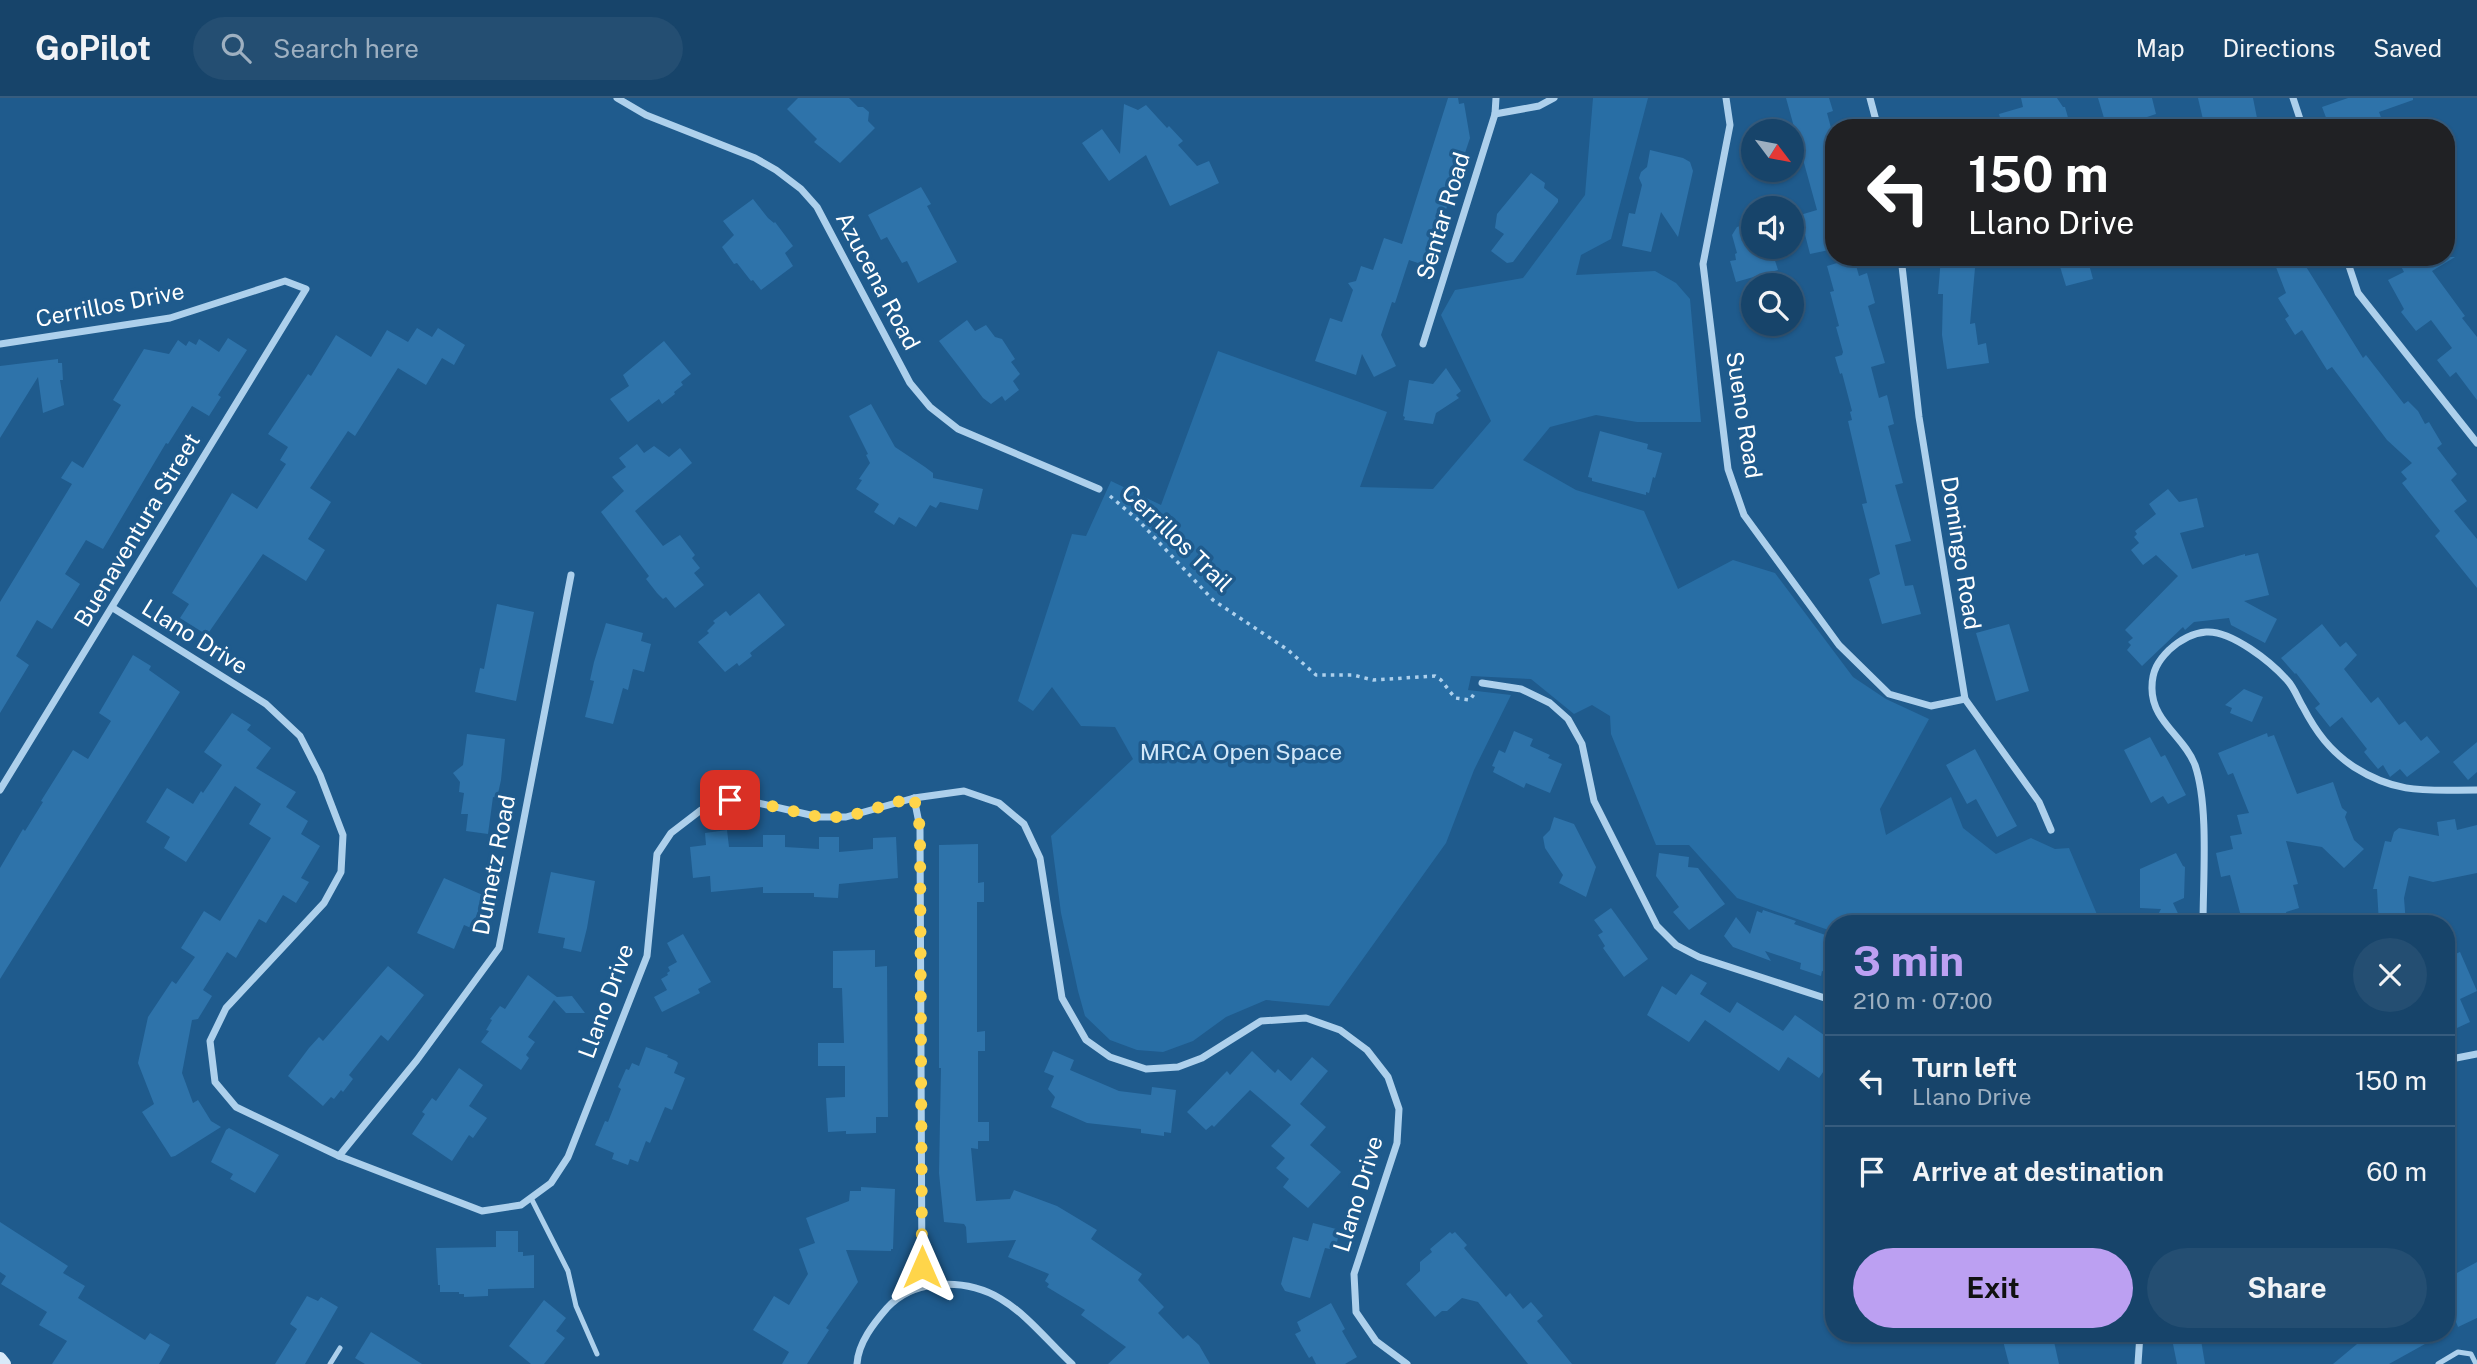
<!DOCTYPE html>
<meta charset="utf-8">
<style>
body{margin:0;font-family:"Public Sans",sans-serif;background:#244e72;color:#f1f3f6;height:100vh;display:flex;flex-direction:column;font-size:26px;white-space:nowrap}
*{box-sizing:border-box;margin:0}
p{font-size:23px;color:#9eb0c1}
.icon{flex:none;width:38px;height:38px;fill:none;stroke:currentColor;stroke-width:2;stroke-linecap:round;stroke-linejoin:round}
.map{position:relative;flex:1;overflow:hidden}
.drawer{position:absolute;left:1825px;top:817px;width:630px;height:427px;display:flex;flex-direction:column;background:#17446a;border-radius:28px;box-shadow:0 2px 5px #0004,0 0 0 2px #365c7e}
.drawer>*{flex:none}
.banner{position:absolute;left:1825px;top:21px;width:630px;height:147px;border-radius:28px;box-shadow:0 2px 5px #0004,0 0 0 2px #365c7e;background:#202124;color:#fff;overflow:hidden}
.needle{width:46px;rotate:122deg}
.tools{position:absolute;left:1741px;top:21px;display:grid;gap:14px}
.tools a{display:grid;place-items:center;width:63px;height:63px;border-radius:50%;background:#17446a;box-shadow:0 2px 5px #0004,0 0 0 2px #365c7e;font-size:35px}
.pin{position:absolute;display:grid;place-items:center;width:60px;height:60px;color:#fff;margin:-30px;border-radius:14px;box-shadow:0 4px 10px #0006}
.me{position:absolute;width:77px;margin:-38px;rotate:0deg;stroke-linejoin:round;filter:drop-shadow(0 0 5px #0008)}
.turn{display:flex;align-items:center;gap:24px;height:147px;padding:0 28px;font-size:32px}
.turn .icon{width:91px;height:91px;stroke-width:2.5}
.turn b{display:block;font-size:49px;line-height:60px}
.round{display:grid;place-items:center;flex:none;width:74px;height:74px;border-radius:37px;background:#244e72}
.headline{display:flex;align-items:center;justify-content:space-between;height:119px;padding:0 28px}
h1{font-size:42px;font-weight:700;line-height:52px;color:#bca0f2}
.primary-button{display:flex;gap:14px;margin-top:auto;padding:14px 28px}
.primary-button a{flex:1;height:80px;border-radius:42px;background:#bca0f2;color:#111;font-size:28px;font-weight:700;line-height:80px;text-align:center}
.primary-button a+a{background:#244e72;color:#f1f3f6}
ul{padding:0;list-style:none}
li{display:flex;align-items:center;gap:21px;height:91px;padding:0 28px;border-top:2px solid #365c7e}
li div{flex:1}
li b{display:block;font-size:26px}
li em{font-style:normal}
header{display:flex;align-items:center;gap:42px;box-sizing:border-box;height:98px;padding:0 35px;background:#17446a;border-bottom:2px solid #365c7e}
header strong{font-size:33px}
nav{display:flex;gap:38px;margin-inline-start:auto;font-size:24px}
.search{width:490px;height:63px;background:#244e72;display:flex;align-items:center;gap:18px;box-sizing:border-box;padding:0 24px;border-radius:38px;color:#9eb0c1;font-size:26px}
.map>svg:first-child{display:block}
</style>
<header>
<strong>GoPilot</strong>
<div class="search"><svg class="icon" aria-label="search" viewBox="0 0 24 24"><circle cx="10" cy="10" r="6"/><path d="M15 15l6 6"/></svg>Search here</div>
<nav><a>Map</a><a>Directions</a><a>Saved</a></nav>
</header>
<div class="map">
<svg width="2477" height="1266" viewBox="0 0 2477 1266">
<rect width="100%" height="100%" fill="#1f5b8d"/>
<path fill="#286ea5" d="M1593,0H1648L1611,141L1581,157L1576,177L1655,173L1676,185L1690,201L1701,324H1637L1596,317L1550,329L1523,362L1576,392L1644,413L1678,491L1733,462L1775,475L1853,579L1886,601L1929,621L1880,711L1886,737L1951,699L1963,730L1996,756L2031,740L2055,751L2069,750L2101,826H1834V834L1737,800L1689,747H1656L1611,636L1610,618L1592,607L1574,616L1531,581L1471,578L1468,592L1511,597L1474,672L1446,745L1329,908L1266,902L1226,919L1193,943L1163,954L1137,952L1110,942L1085,918L1078,893L1061,815L1051,738L1133,661L1115,629L1081,628L1052,589L1033,613L1018,603L1072,436L1086,438L1111,383L1161,407L1218,253L1387,314L1360,389L1433,391L1491,323L1441,217L1455,192L1523,180L1585,97Z"/>
<g fill="#2e73aa">
<path d="M798,0H849L858,9H863L869,14L868,23L875,30L840,65L814,44L817,41L787,11Z"/>
<path d="M1448,0H1458L1459,6L1464,5L1470,40L1427,168L1409,162L1395,205L1392,204L1381,237L1396,268L1374,279L1362,256L1356,277L1315,263L1330,220L1342,224L1353,192L1348,185L1356,183L1361,168L1373,172L1384,140L1402,146Z"/>
<path d="M1786,0H1829L1833,13L1827,15L1834,41V154H1830L1829,152L1810,156L1800,117L1817,112Z"/>
<path d="M2021,0H2057L2063,9H2065L2071,30H2003L1999,16L2023,9Z"/>
<path d="M2098,0H2152L2156,16L2147,19L2149,30H2107Z"/>
<path d="M2198,0H2253L2259,30H2205Z"/>
<path d="M2348,0H2413V2L2379,14L2385,30H2330L2322,9Z"/>
<path d="M1124,6L1138,12L1146,7L1167,30L1169,28L1183,43L1178,47L1197,68L1209,63L1219,85L1170,108L1146,57L1109,83L1082,45L1102,31L1120,56Z"/>
<path d="M1650,52L1683,60L1690,64L1693,73L1678,139L1661,114L1651,154L1622,148L1629,115L1635,116L1642,87L1639,80L1641,74L1647,69Z"/>
<path d="M1531,75L1545,85L1544,90L1558,101V104L1513,164L1507,165L1491,153L1504,136L1495,130L1497,116Z"/>
<path d="M921,89L931,106L927,108L957,164L918,185L907,163L902,165L887,139L881,142L868,117Z"/>
<path d="M753,101L768,120L774,125L775,124L793,148L785,155L793,168L761,192L753,182L751,183L737,165L734,166L722,149L734,137L723,123Z"/>
<path d="M1754,124V149H1769L1770,153H1772L1778,172L1736,184L1730,163L1736,162L1735,156L1737,155L1732,137L1737,129Z"/>
<path d="M1941,159H1976L1970,226L1975,225L1978,247L1986,245L1989,265L1947,271L1942,237L1943,196H1938Z"/>
<path d="M2057,159H2087L2093,181L2066,188Z"/>
<path d="M2272,159H2300L2363,260L2366,257L2404,306L2408,303L2418,313L2425,326L2429,324L2442,346L2437,350L2457,376L2451,382L2467,403L2454,413L2477,441V490L2435,438L2440,433L2402,385L2407,381L2401,374L2412,365L2387,342L2332,269L2327,272L2302,232L2295,237L2285,221L2289,218L2278,200L2286,195Z"/>
<path d="M2396,159H2455L2432,173L2465,218L2462,220L2477,239V302L2456,274L2450,279L2437,262L2452,250L2431,222L2416,233L2401,214L2404,211L2388,182L2404,174Z"/>
<path d="M1854,160L1859,178L1867,175L1875,205L1868,208L1885,265L1871,269L1879,300L1887,297L1894,326L1888,328L1903,385L1895,387L1911,443L1895,447L1905,488L1913,487L1921,516L1882,526L1869,481L1880,476L1862,406L1867,405L1848,323L1852,322L1850,314L1852,313L1842,275L1840,276L1835,259L1842,257L1843,254L1836,229L1839,228L1830,194L1834,193L1827,168Z"/>
<path d="M967,222L975,233L986,227L995,239L1002,241L1015,261L1011,264L1020,276L1013,283L1019,292L1005,303L1002,298L991,306L983,300L939,243Z"/>
<path d="M417,230L432,239L438,230L465,247L454,267L442,260L426,287L398,270L355,338L348,333L310,390L331,404L308,441L325,452L306,483L263,456L207,537L180,520L189,506L172,495L232,395L257,411L286,366L280,362L288,349L268,336L308,276L311,278L336,237L371,259L387,232L408,244Z"/>
<path d="M228,240L247,252L218,297L221,299L209,318L192,308L168,346L166,345L103,451L86,442L65,476L80,486L52,531L37,522L16,558L29,567L0,615V504L72,386L61,380L72,363L83,370L121,307L113,302L144,251L169,256L178,242L186,248L189,243L196,247L199,241L219,254Z"/>
<path d="M664,243L691,276L681,284L683,287L674,294L675,296L662,306L659,301L628,324L610,301L629,288L623,277Z"/>
<path d="M58,261V265H62L63,282H60L64,307L43,315L38,279L0,340V268Z"/>
<path d="M1446,270L1461,293L1456,297L1459,300L1436,315L1433,326L1404,322L1405,319L1403,318L1409,282L1433,286Z"/>
<path d="M871,306L895,349L925,369L933,375V380L983,391L978,412L940,404L936,410L930,407L916,429L899,419L894,427L874,414L879,406L856,391L862,382L859,381L870,365L866,357L868,356L849,318Z"/>
<path d="M1600,333L1648,346L1647,351L1662,355L1655,380L1653,379L1649,395L1646,394V397L1592,383V380L1588,379Z"/>
<path d="M637,346L644,355L654,348L669,359L680,350L692,365L635,413L663,448L680,437L695,457L692,460L700,470L694,475L704,487L675,510L666,499L663,501L657,495L646,481L649,478L601,414L624,393L612,379L626,369L619,360Z"/>
<path d="M2168,391L2179,404L2197,400L2204,429L2180,435L2192,471L2245,456V458L2258,455L2269,497L2244,503L2277,521L2265,545L2231,527L2229,520L2194,524L2185,532L2183,529L2142,568L2127,552L2131,547L2128,544L2133,540L2125,532L2178,478L2156,457L2143,467L2131,452L2139,445L2134,439L2137,436L2135,433L2156,416L2149,406Z"/>
<path d="M759,495L785,527L750,555L752,558L739,568L737,565L725,574L698,544L709,535L707,533L715,525L713,523L726,513L730,518Z"/>
<path d="M497,506L534,514L516,603L475,594L480,570L484,571Z"/>
<path d="M606,525L643,535L641,543L651,546L644,574L633,571L628,592L623,590L613,626L585,619L594,583L590,582L594,564Z"/>
<path d="M2009,526L2029,593L1996,603L1976,535Z"/>
<path d="M2322,526L2340,549L2346,544L2357,557L2344,571L2371,605L2378,599L2399,627L2405,623L2421,643L2427,638L2440,654L2407,679L2400,671L2390,679L2383,667L2378,671L2364,654L2367,651L2342,619L2330,629L2315,610L2320,606L2296,575L2295,576L2281,560Z"/>
<path d="M133,557L151,568L149,572L180,594L0,881V770L23,731L25,733L43,704L41,703L73,652L88,661L111,623L99,615Z"/>
<path d="M2244,591L2263,599L2252,624L2230,615L2232,610L2225,607Z"/>
<path d="M232,615L251,627L247,632L271,650L256,670L296,694L286,709L308,723L301,736L320,748L301,780L309,784L296,805L283,797L266,825L259,821L236,860L227,854L203,892L212,898L198,921L192,922L182,975L193,1005L198,1002L211,1023L221,1029L175,1058L171,1059L142,1014L154,1006L138,965L148,919L172,883L176,886L195,859L181,850L204,813L220,823L271,740L249,726L261,706L235,688L186,764L164,750L170,739L146,724L167,690L193,706L201,693L203,695L222,667L204,654Z"/>
<path d="M1514,633L1533,641L1530,648L1550,657L1548,660L1562,666L1550,695L1526,685L1524,690L1493,674L1495,669L1492,668L1499,652L1505,655Z"/>
<path d="M2267,635L2268,639L2274,637L2297,696L2333,684L2342,710L2347,714L2345,719L2354,742L2364,751L2344,770L2322,749L2286,743L2298,786L2293,787L2299,810L2286,814L2289,826H2243L2230,777L2221,779L2216,755L2233,751L2230,738L2242,736L2237,717L2249,715L2233,675L2228,677L2218,655Z"/>
<path d="M467,636L505,641L501,682L497,700L493,699L488,736L466,733L468,716H461L464,695L459,694L460,684L453,675L463,667Z"/>
<path d="M2150,639L2161,659L2165,657L2186,697L2168,706L2163,698L2151,705L2124,652Z"/>
<path d="M2477,644V674L2468,682L2453,664Z"/>
<path d="M1975,651L2017,728L1997,739L1976,701L1967,706L1946,667Z"/>
<path d="M1554,719L1574,726L1596,769L1586,799L1559,785L1563,777L1545,750L1543,739L1550,732Z"/>
<path d="M2455,721L2457,732L2477,727V775L2433,784L2409,778L2404,800L2406,826H2379L2377,791H2373L2385,743L2391,744L2394,734L2399,730L2439,738L2437,724Z"/>
<path d="M727,732L729,749H763V737H785V749L819,751V739H839V754L873,751V740L896,739L898,780L839,786L838,800L814,799V795H763V789L711,794L710,778L693,780L690,749L706,747L705,735Z"/>
<path d="M978,746V785L984,784V804H977V934L985,933V953H978V1024H989V1043H978V1051L971,1050L976,1103L1010,1101L1014,1092L1057,1108L1097,1132L1091,1141L1142,1176L1138,1182L1164,1209L1158,1215L1183,1241L1188,1237L1199,1247L1210,1266H1108L1126,1249L1081,1217L1085,1212L1047,1189L1049,1186L1045,1183L1049,1176L1008,1159L1016,1142L967,1145L966,1129L964,1126L944,1124L939,1075L941,970H939V747Z"/>
<path d="M1659,755L1689,759L1688,769L1698,770L1725,806L1689,832L1673,814L1679,809L1656,778Z"/>
<path d="M2176,755L2183,768L2185,769L2184,800L2173,805L2183,826H2153L2161,811L2140,810V771Z"/>
<path d="M551,774L595,783L587,830L581,854L563,850L565,840L538,835Z"/>
<path d="M444,780L485,798L471,830L464,827L454,851L417,835Z"/>
<path d="M1611,810L1648,861L1624,879L1603,850L1605,848L1598,837L1603,834L1594,822Z"/>
<path d="M1763,812L1796,823L1794,826L1834,840V877L1822,873L1821,878L1800,871L1801,865L1765,853L1771,863L1733,849L1724,838L1736,819L1750,836L1757,813L1762,815Z"/>
<path d="M683,836L711,884L698,891L700,895L662,914L654,899L667,892L661,881L668,877L667,875L670,873L668,869L677,864L667,845Z"/>
<path d="M875,852V869L887,868L888,1019H876V1035L846,1036V1033L828,1034L826,1000L845,999V968H818V945H844L842,890H833V853Z"/>
<path d="M2460,854L2477,893L2460,901L2470,924L2446,935V860Z"/>
<path d="M388,868L424,897L388,943L381,937L349,977L353,981L343,994L341,992L334,1001L331,999L323,1008L288,978L309,950L319,939L323,943Z"/>
<path d="M1691,876L1707,885L1700,896L1730,915L1737,904L1783,933L1795,917L1824,937L1834,922V958L1819,980L1788,959L1779,973L1705,922L1689,944L1647,917L1662,888L1676,897Z"/>
<path d="M528,877L557,899L572,898L585,915H566L554,902L528,939L535,944L526,957L529,960L521,972L481,944L489,933L486,932L492,922L490,921L500,908L505,911Z"/>
<path d="M646,949L668,957L667,959L676,963L678,965L674,975L685,980L672,1012L665,1009L650,1045L646,1043L638,1064L630,1061L628,1067L612,1061L614,1055L595,1047L605,1023L608,1024L621,991L618,989L626,971L629,972L632,965L639,968Z"/>
<path d="M1053,953L1074,962L1070,972L1119,993L1151,997L1152,989L1176,992L1171,1035L1164,1034V1038L1141,1035V1031L1087,1025L1051,1009L1055,999L1048,991L1054,978L1044,974Z"/>
<path d="M1252,953L1275,975L1278,971L1291,983L1312,959L1328,973L1300,1006L1326,1029L1310,1047L1341,1074L1308,1110L1283,1089L1289,1081L1276,1070L1285,1060L1271,1048L1291,1027L1250,992L1214,1029L1212,1027L1206,1032L1187,1014L1227,973L1230,977Z"/>
<path d="M459,970L483,987L469,1008L487,1020L473,1040L469,1037L452,1063L412,1036L425,1016L422,1014L432,1000L436,1003Z"/>
<path d="M229,1030L279,1057L255,1095L230,1081L233,1076L211,1064L226,1032Z"/>
<path d="M861,1089L895,1091L893,1151H891V1153L846,1152L858,1184L826,1230L829,1232L807,1266H782L789,1254L753,1232L774,1198L789,1207L808,1176L799,1151L815,1145L806,1120L849,1103L850,1093H861Z"/>
<path d="M0,1124L68,1168L63,1175L85,1188L78,1200L145,1242L150,1235L170,1247L159,1266H52L67,1243L39,1227L47,1214L1,1186L6,1178L0,1174Z"/>
<path d="M1313,1125L1340,1132L1335,1152L1325,1150L1310,1200L1285,1193L1281,1186L1293,1139L1308,1143Z"/>
<path d="M496,1133H518V1154H523V1158L534,1157V1190L488,1191V1198L464,1199V1196H459V1194H440V1187H438L436,1150L496,1149Z"/>
<path d="M1450,1134L1452,1136L1455,1134L1467,1147L1464,1150L1506,1199L1510,1195L1523,1211L1531,1204L1543,1218L1537,1223L1572,1266H1528L1478,1204L1462,1200L1447,1213H1442L1435,1219L1406,1186L1420,1173V1164L1432,1154L1430,1151Z"/>
<path d="M2477,1164V1220L2458,1229L2446,1199V1181Z"/>
<path d="M307,1198L318,1203L321,1199L338,1209L305,1266H275L297,1231L290,1226Z"/>
<path d="M544,1202L566,1220L556,1233L565,1240L544,1266H531L509,1248Z"/>
<path d="M1331,1205L1345,1231L1342,1233L1357,1259L1345,1266H1316L1312,1258L1309,1260L1295,1236L1301,1233L1297,1224Z"/>
<path d="M371,1234L422,1266H365L355,1260Z"/>
<path d="M2171,1236H2200L2205,1266H2177Z"/>
<path d="M2369,1236H2443L2389,1266H2333Z"/>
<path d="M2021,1238L2023,1246L2053,1239L2059,1266H2009L2003,1243Z"/>
</g>
<g fill="none" stroke-linecap="round" stroke-linejoin="round">
<path stroke="#add0ec" stroke-width="3.5" stroke-dasharray="3.5 5" stroke-linecap="butt" d="M1110,398L1138,422L1213,502L1288,552L1316,577H1353L1373,582L1435,578L1441,582L1455,600L1470,602L1474,596"/>
<g stroke="#add0ec" stroke-width="5">
<path d="M531,1100L568,1173L576,1208L597,1256"/>
<path d="M330,1266L340,1250"/>
<path d="M2438,1266L2458,1254L2471,1256L2476,1266"/>
</g>
<g stroke="#add0ec" stroke-width="7">
<path d="M617,0L646,17L755,60L776,72L801,91L817,109L910,285L930,309L958,331L1099,391"/>
<path d="M1726,0L1730,27L1703,166L1728,371L1744,417L1839,547L1889,596L1931,608L1965,601"/>
<path d="M1870,0L1878,30"/>
<path d="M2293,0L2303,30"/>
<path d="M1495,16L1539,8L1554,0"/>
<path d="M1901,159L1919,319L1965,601L2039,704L2051,732"/>
<path d="M2346,159L2358,195L2477,345"/>
<path d="M0,246L170,220L285,183L306,191L0,692"/>
<path d="M1423,246L1495,16L1496,0"/>
<path d="M113,510L266,606L300,638L320,677L343,737L341,774L324,805L226,910L210,943L215,984L236,1009L339,1058L482,1113L521,1107L551,1085L568,1059L647,858L657,756L671,735L701,712L730,702L754,704L819,719H846L914,700L964,693L999,705L1024,726L1040,760L1062,900L1086,942L1110,959L1146,971L1178,969L1202,960L1261,923L1306,920L1340,932L1367,952L1388,979L1399,1011L1397,1045L1354,1176L1356,1214L1376,1243L1407,1266"/>
<path d="M1482,585L1521,591L1550,605L1568,621L1582,646L1594,703L1657,828L1676,847L1699,859L1834,903"/>
<path d="M914,700L920,730L922,1188"/>
<path d="M2203,826C2203,781 2209,708 2195,667C2184,638 2151,623 2152,589C2152,573 2158,563 2169,552C2180,542 2191,535 2206,534C2231,532 2271,564 2287,582C2294,589 2298,601 2303,609C2316,634 2330,653 2354,669C2398,697 2428,692 2477,692"/>
<path d="M2446,962L2477,956"/>
<path d="M339,1058L417,962L499,850L571,477"/>
<path d="M857,1266C858,1245 874,1225 887,1210C899,1197 916,1189 934,1187C1001,1180 1028,1224 1072,1266"/>
<path d="M2138,1266L2140,1236"/>
</g>
<path stroke="#d9eaf9" stroke-width="14" d="M0,1261L4,1266"/>
</g>
<g fill="none" stroke-linecap="round" stroke-linejoin="round">
<path stroke="#ffd54a" stroke-width="12" stroke-dasharray="0 21.6" d="M730,702L754,704L819,719H846L914,699L920,730L922,1169"/>
</g>
<g text-anchor="middle" stroke-width="7" stroke-linejoin="round" paint-order="stroke">
<g font-size="23" fill="#fff" stroke="#1f5b8d">
<text transform="translate(1443 118) rotate(-73)" y="8">Sentar Road</text>
<text transform="translate(878 183) rotate(62)" y="8">Azucena Road</text>
<text transform="translate(110 207) rotate(-11)" y="8">Cerrillos Drive</text>
<text transform="translate(1744 317) rotate(81)" y="8">Sueno Road</text>
<text transform="translate(137 432) rotate(-59)" y="8">Buenaventura Street</text>
<text transform="translate(1177 440) rotate(44)" y="8">Cerrillos Trail</text>
<text transform="translate(1961 455) rotate(81)" y="8">Domingo Road</text>
<text transform="translate(195 539) rotate(32)" y="8">Llano Drive</text>
<text transform="translate(494 767) rotate(-79)" y="8">Dumetz Road</text>
<text transform="translate(606 903) rotate(-70)" y="8">Llano Drive</text>
<text transform="translate(1358 1096) rotate(-73)" y="8">Llano Drive</text>
</g>
<g font-size="23" fill="#d2e8f9" stroke="#1f5b8d">
<text x="1241" y="662">MRCA Open Space</text>
</g>
</g>
</svg>
<div class="tools">
<a><svg class="needle" viewBox="-14 -14 28 28"><path d="M0-13l5 13h-10z" fill="#e53935"/><path d="M0 13l5-13h-10z" fill="#9eb0c1"/></svg></a>
<a><svg class="icon" aria-label="sound" viewBox="0 0 24 24"><path d="M4 9h4l5-4v14l-5-4H4zM17 9q2 3 0 6"/></svg></a>
<a><svg class="icon" aria-label="search" viewBox="0 0 24 24"><circle cx="10" cy="10" r="6"/><path d="M15 15l6 6"/></svg></a>
</div>
<div class="pin" style="left:730px;top:702px;background:#d93025"><svg class="icon" aria-label="arrive" viewBox="0 0 24 24"><path d="M6 21V4h12l-3 4 3 4H6"/></svg></div>
<svg class="me" style="left:922px;top:1169px" viewBox="-20 -20 40 40"><path d="M0-17L14 15 0 8-14 15z" fill="#ffd54a" stroke="#fff" stroke-width="4"/></svg>
<div class="banner">
<div class="turn"><svg class="icon" aria-label="left" viewBox="0 0 24 24"><path d="M17 20v-9H6M10 6l-5 5 5 5"/></svg><div><b>150 m</b>Llano Drive</div></div>
</div>
<section class="drawer">
<div class="headline"><div><h1>3 min</h1><p>210 m · 07:00</p></div><a class="round"><svg class="icon" aria-label="close" viewBox="0 0 24 24"><path d="M6 6l12 12M18 6L6 18"/></svg></a></div>
<ul>
<li><svg class="icon" aria-label="left" viewBox="0 0 24 24"><path d="M17 20v-9H6M10 6l-5 5 5 5"/></svg><div><b>Turn left</b><p>Llano Drive</p></div><em>150 m</em></li>
<li><svg class="icon" aria-label="arrive" viewBox="0 0 24 24"><path d="M6 21V4h12l-3 4 3 4H6"/></svg><div><b>Arrive at destination</b></div><em>60 m</em></li>
</ul>
<div class="primary-button"><a>Exit</a><a>Share</a></div>
</section>
</div>
